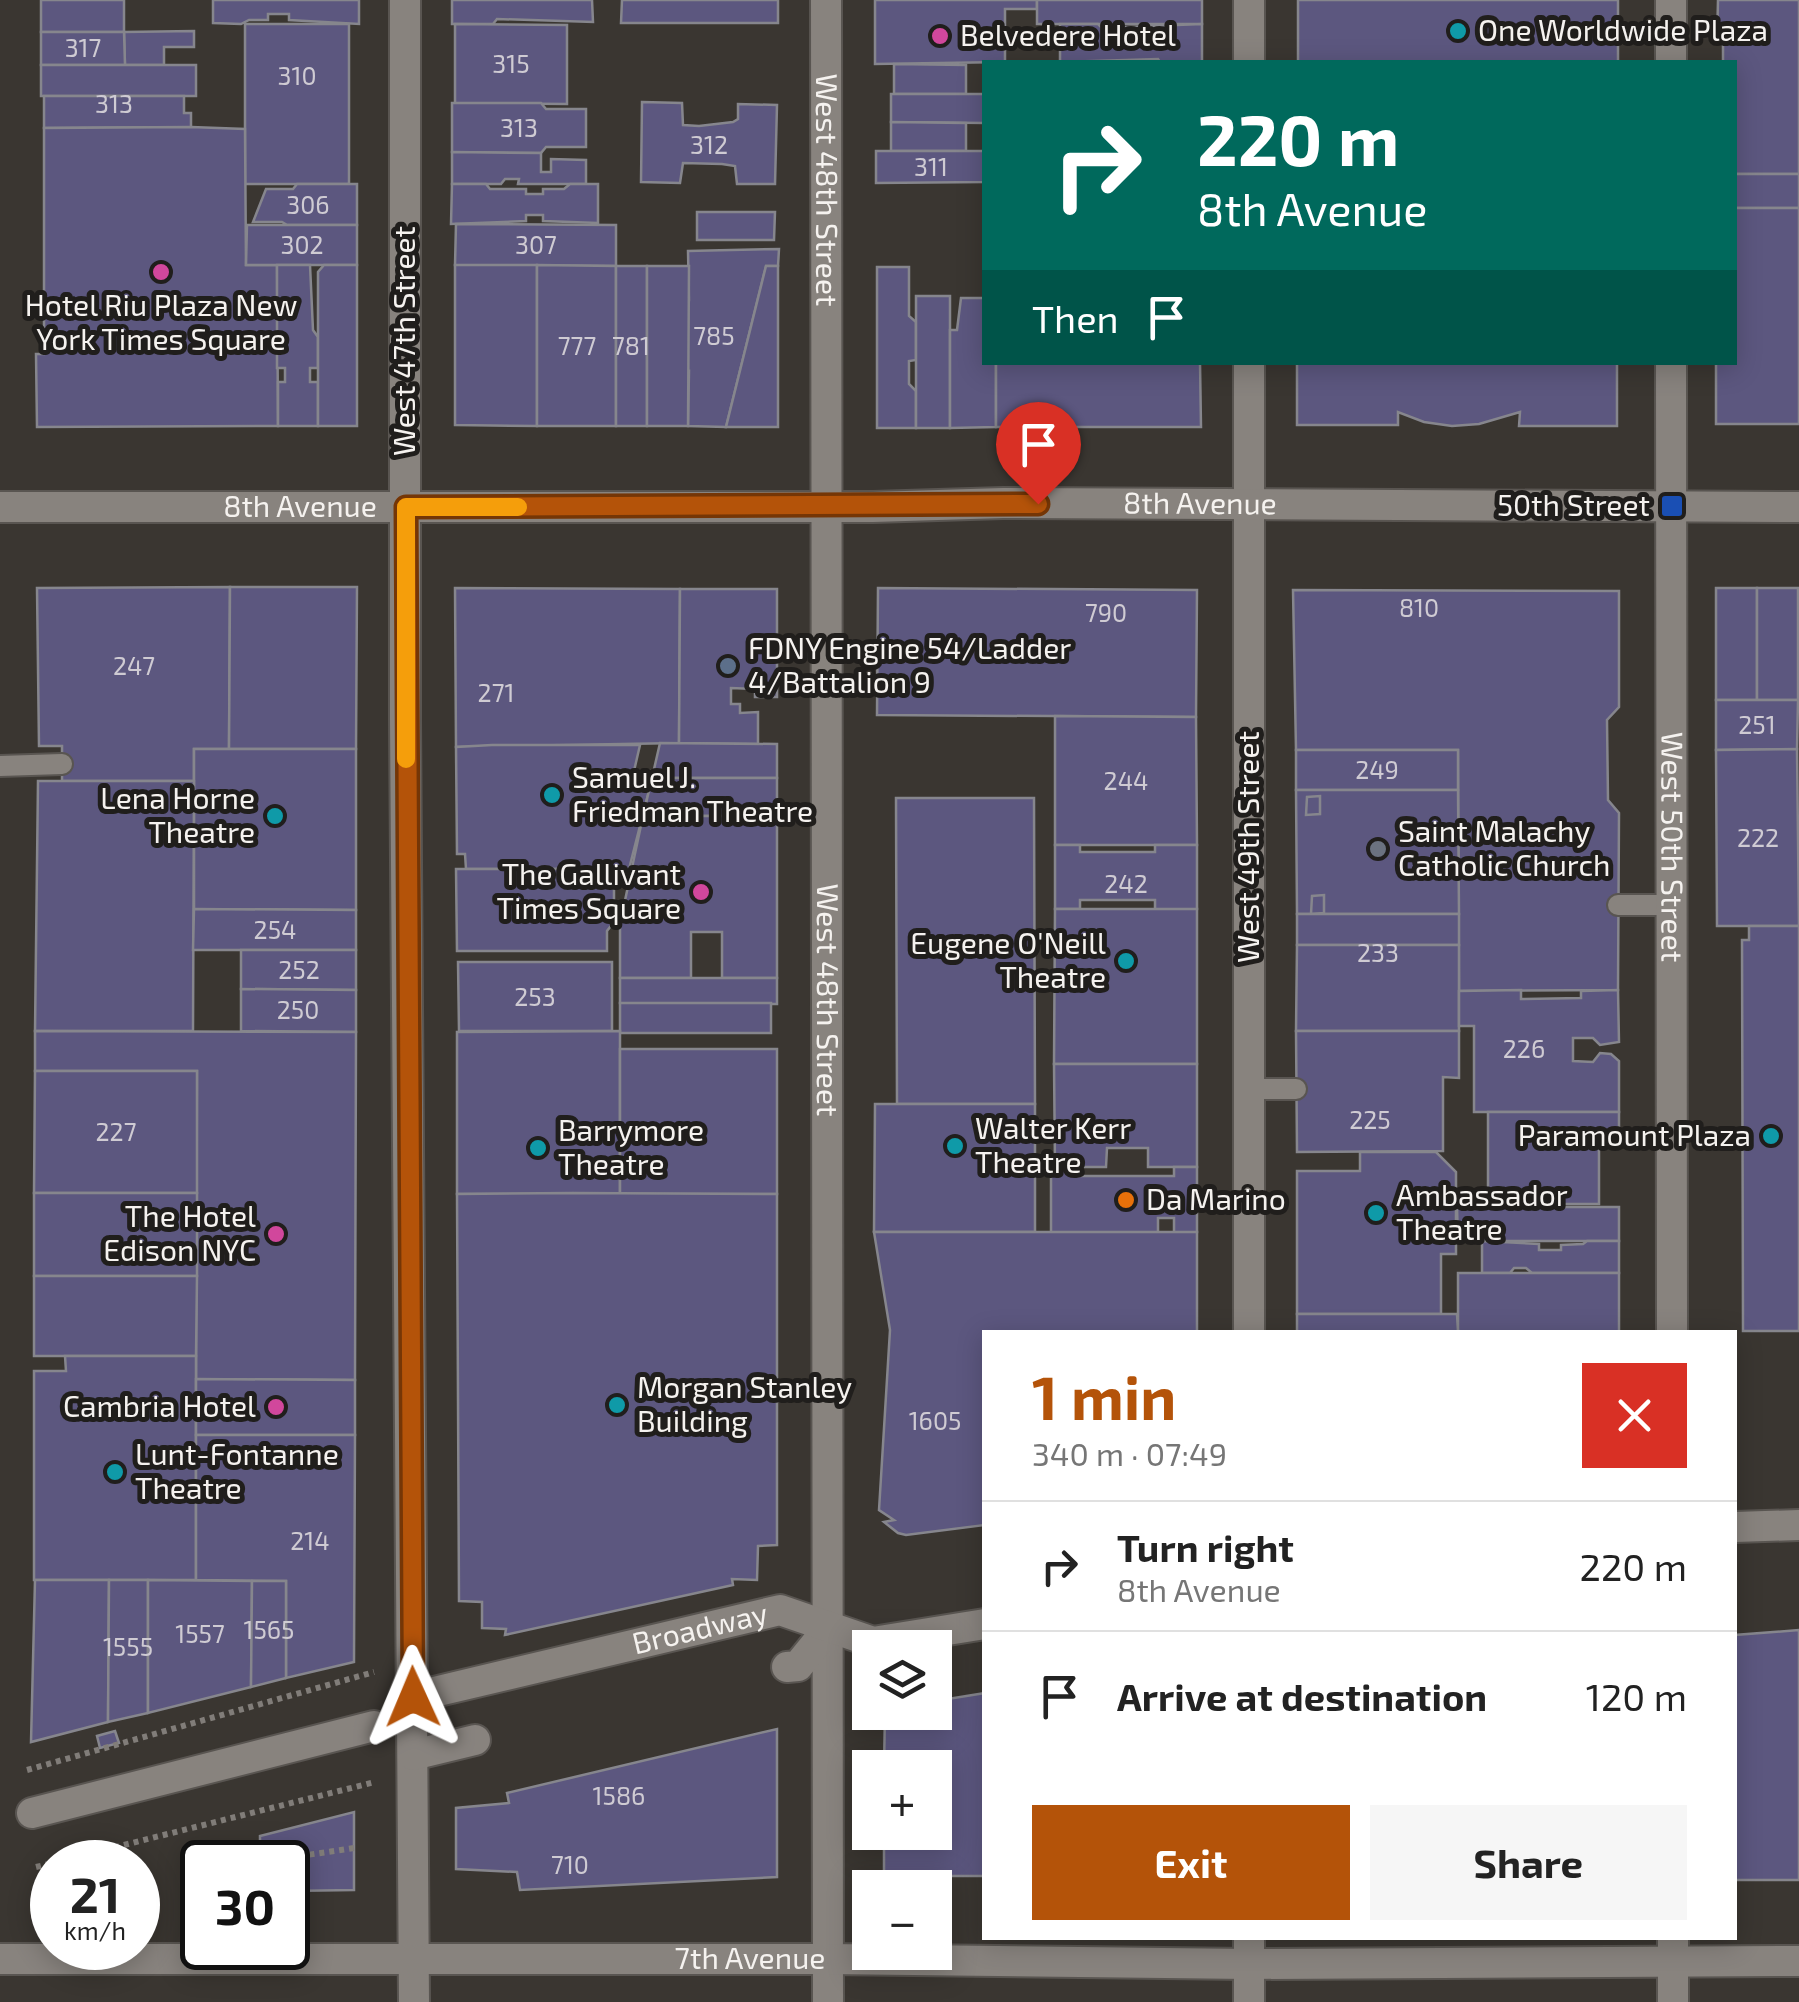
<!DOCTYPE html>
<meta charset="utf-8">
<style>
body{margin:0;font-family:"Exo 2",sans-serif;background:#f6f6f6;color:#222;height:100vh;display:flex;flex-direction:column;font-size:38px;white-space:nowrap}
*{box-sizing:border-box;margin:0}
p{font-size:32px;color:#767676}
.icon{flex:none;width:55px;height:55px;fill:none;stroke:currentColor;stroke-width:2;stroke-linecap:round;stroke-linejoin:round}
.map{position:relative;flex:1;overflow:hidden}
.drawer{position:absolute;left:982px;top:1330px;width:755px;height:610px;display:flex;flex-direction:column;background:#fff;border-radius:0px;box-shadow:0 5px 25px #0003}
.drawer>*{flex:none}
.guide{position:absolute;left:982px;top:60px;width:755px;height:305px;border-radius:0px;box-shadow:0 5px 25px #0003;background:#00695c;color:#fff;overflow:hidden}
.tools{position:absolute;left:852px;top:1630px;display:grid;gap:20px}
.tools a{display:grid;place-items:center;width:100px;height:100px;border-radius:0px;background:#fff;box-shadow:0 5px 25px #0003;font-size:50px}
.speed{position:absolute;left:30px;top:1840px;display:flex;gap:20px;font-size:50px;font-weight:700;text-align:center}
.speed>*{display:grid;place-content:center;width:130px;height:130px;border-radius:50%;background:#fff;box-shadow:0 5px 25px #0003;line-height:1}
.speed small{font-size:25px;font-weight:400}
.speed .limit{border:5px solid #111;border-radius:15px;background:#fff;color:#111}
.pin{position:absolute;display:grid;place-items:center;width:85px;height:85px;color:#fff;margin:-102px -42px;border-radius:50% 50% 50% 0;rotate:-45deg;box-shadow:0 0 10px #0007}
.pin .icon{rotate:45deg}
.me{position:absolute;width:110px;margin:-55px;rotate:359deg;stroke-linejoin:round;filter:drop-shadow(0 0 8px #0008)}
.turn{display:flex;align-items:center;gap:35px;height:210px;padding:0 50px;font-size:45px}
.turn .icon{width:130px;height:130px;stroke-width:2.5}
.turn b{display:block;font-size:70px;line-height:85px}
.then{display:flex;align-items:center;height:95px;padding:0 50px;background:#0003;gap:20px;font-size:38px}
.round{display:grid;place-items:center;flex:none;width:105px;height:105px;border-radius:0px;background:#f6f6f6}
.head{display:flex;align-items:center;justify-content:space-between;height:170px;padding:0 50px}
h1{font-size:60px;font-weight:700;line-height:75px;color:#b45309}
.button{display:flex;gap:20px;margin-top:auto;padding:20px 50px}
.button a{flex:1;height:115px;border-radius:0px;background:#b45309;color:#fff;font-size:40px;font-weight:700;line-height:115px;text-align:center}
.button a+a{background:#f6f6f6;color:#222}
ul{padding:0;list-style:none}
li{display:flex;align-items:center;gap:30px;height:130px;padding:0 50px;border-top:2px solid #e0e0e0}
li div{flex:1}
li b{display:block;font-size:38px}
li em{font-style:normal}
.map>svg:first-child{display:block}
</style>
<div class="map">
<svg width="1799" height="2002" viewBox="0 0 1799 2002">
<rect width="100%" height="100%" fill="#3a3631"/>
<g fill="#5c577f" stroke="#86868d" stroke-width="2.5">
<rect x="41" y="0" width="83" height="32"/>
<path d="M213,0H359V24L289,20V14H268V20H249L241,24L213,23Z"/>
<path d="M452,0H592L593,22L497,19L493,24H452Z"/>
<path d="M622,0H778V23H621Z"/>
<path d="M875,0H1037V9H1005V62L875,64Z"/>
<rect x="1037" y="0" width="165" height="24"/>
<rect x="1298" y="0" width="320" height="62"/>
<path d="M1718,0H1799V174H1735V62H1723V42H1717Z"/>
<rect x="245" y="24" width="104" height="160"/>
<path d="M455,24L567,25V104L455,103Z"/>
<path d="M1060,24H1098L1102,28L1202,24V62H1160L1158,59L1060,62Z"/>
<path d="M194,31V47H164V65H125L124,32Z"/>
<path d="M41,32H124L125,65H41Z"/>
<path d="M894,64L966,65V94H894Z"/>
<rect x="41" y="65" width="155" height="31"/>
<path d="M891,94H985V123L891,122Z"/>
<path d="M44,96H184V113H191V127L44,128Z"/>
<path d="M642,102L682,103L683,125L699,126L733,122L738,119V104L777,105L775,184H737L735,166L722,164L683,163L680,183L641,182Z"/>
<path d="M452,103H541L546,109H586V147H546L541,153L452,152Z"/>
<path d="M891,122L966,123V151H891Z"/>
<path d="M191,127L245,129L246,265H277L278,426L37,427L36,354H44V128Z"/>
<path d="M876,151H985V182L876,183Z"/>
<path d="M452,152L541,153V172H551V159L586,160V184H518L519,179H505L501,184H452Z"/>
<rect x="1735" y="174" width="64" height="34"/>
<path d="M297,184H357V225H287L282,222H253L266,189H293Z"/>
<path d="M452,184H486L490,189H526V194H543V189H564L570,184H598V223L543,221V215H526V221L451,224Z"/>
<path d="M1735,208H1799V424H1716V362H1735Z"/>
<path d="M697,212H775L774,240H697Z"/>
<path d="M456,224L616,225V266L455,265Z"/>
<path d="M247,225H357V265H246Z"/>
<path d="M779,249L778,266H766L726,427L688,426L689,371L679,372V301L689,300L688,251Z"/>
<path d="M277,265H310L313,330L318,337V368H310V382H318V426H278V382H285V368H277Z"/>
<path d="M324,265H357V426H318V272Z"/>
<path d="M455,265H537V426L455,425Z"/>
<path d="M537,265L616,266V426H537Z"/>
<rect x="616" y="266" width="31" height="160"/>
<path d="M647,266H689L688,426H647Z"/>
<path d="M766,266H778V427H726Z"/>
<path d="M877,267H909V316L916,322V360L909,361V384L916,391V428H877Z"/>
<rect x="916" y="296" width="34" height="132"/>
<path d="M961,298H985V362H996V427L950,428V330H957Z"/>
<path d="M996,362H1200L1201,427H996Z"/>
<path d="M1297,362H1617V426H1519L1520,412L1479,424L1452,426L1424,422L1398,412V425H1297Z"/>
<path d="M230,587L229,749H194V781H62V746H39L37,588Z"/>
<path d="M230,587H357L356,749H229Z"/>
<path d="M455,588L680,589L679,743L456,747Z"/>
<path d="M878,588L1197,590L1196,717L877,715Z"/>
<rect x="1716" y="588" width="41" height="112"/>
<rect x="1757" y="588" width="41" height="112"/>
<path d="M680,589H777V697H755V689L731,688V704H740V713L758,712V744L679,743Z"/>
<path d="M1293,590L1619,591V707L1607,720L1608,800L1619,813L1618,990L1459,991L1458,750H1296Z"/>
<path d="M1716,700H1798L1797,749L1716,750Z"/>
<path d="M1055,716L1196,717L1197,845H1055Z"/>
<path d="M660,743L777,744V778H652Z"/>
<path d="M492,745H640L634,771H654L629,869H466L465,854H457L456,747Z"/>
<path d="M194,749H356V910L194,909Z"/>
<path d="M1797,749L1799,926H1717L1716,750Z"/>
<rect x="1296" y="750" width="162" height="40"/>
<path d="M652,778H777V816H643Z"/>
<path d="M38,781H194L193,1031H35Z"/>
<path d="M1296,790H1458L1459,914H1297Z"/>
<path d="M1320,796V814L1306,815L1307,797Z"/>
<path d="M896,798H1034L1035,1104H897Z"/>
<path d="M643,816H777V978H722V932H691V978H620V924Z"/>
<path d="M1055,845H1080V852H1155V845H1197V909L1155,910V900H1080V909H1055Z"/>
<path d="M456,869H614V915L620,914L607,931V951H457Z"/>
<path d="M1324,895V913L1311,914L1312,896Z"/>
<path d="M194,909L356,910V950H193Z"/>
<path d="M1055,909H1197V1064H1054Z"/>
<rect x="1297" y="914" width="162" height="31"/>
<path d="M1749,926H1799V1331H1743L1742,940H1749Z"/>
<path d="M1297,945H1459V1031H1296Z"/>
<path d="M241,950H356V990L241,989Z"/>
<path d="M458,962H612V1031H459Z"/>
<path d="M620,978H777V1004L620,1003Z"/>
<path d="M241,989L356,990V1032L241,1031Z"/>
<path d="M1521,990V999L1581,998V991L1618,990L1619,1042L1600,1045L1593,1038H1573V1061L1593,1062L1600,1053L1611,1054L1619,1061V1112H1474V1026H1459V991Z"/>
<rect x="620" y="1003" width="151" height="30"/>
<path d="M35,1031L356,1032L355,1380L196,1379L197,1071H35Z"/>
<path d="M620,1031V1194H457V1032Z"/>
<path d="M1296,1031H1459V1078L1443,1077V1151L1297,1152Z"/>
<rect x="620" y="1049" width="157" height="145"/>
<path d="M1054,1064H1197V1167H1148V1148H1107L1106,1167H1055Z"/>
<path d="M35,1071H197V1193H34Z"/>
<path d="M875,1104H1035V1232H874Z"/>
<path d="M1488,1112H1619V1146H1599V1204H1488Z"/>
<path d="M1360,1152H1436L1456,1172V1254H1441V1314H1297V1171H1360Z"/>
<path d="M1051,1167H1073V1176H1174V1167H1197V1232L1174,1233V1218H1158V1233L1051,1232Z"/>
<rect x="34" y="1193" width="163" height="83"/>
<path d="M573,1193L777,1194V1545L758,1546L757,1580L732,1579L733,1585L505,1635L506,1629L482,1628V1602L459,1601L457,1194Z"/>
<path d="M1457,1207H1619V1241H1458Z"/>
<path d="M874,1232H1197V1332H985V1525L906,1535L898,1533L884,1522L894,1520L879,1510L890,1330Z"/>
<path d="M1482,1241L1539,1244V1250H1561V1245L1583,1244L1587,1241H1619V1273H1532L1526,1268H1514L1510,1273H1482Z"/>
<rect x="1458" y="1273" width="161" height="59"/>
<path d="M34,1276H197L196,1356H34Z"/>
<path d="M1297,1314H1457L1458,1332H1297Z"/>
<path d="M65,1356H196V1580H34V1371H66Z"/>
<path d="M196,1379L355,1380V1435H196Z"/>
<path d="M196,1435H355L354,1662L286,1678V1581L196,1580Z"/>
<path d="M35,1580H109L108,1722L31,1742Z"/>
<path d="M109,1580H148V1713L108,1722Z"/>
<path d="M148,1580L252,1581L251,1687L148,1713Z"/>
<path d="M252,1581H286V1678L251,1687Z"/>
<path d="M1799,1630V1880H1735V1635Z"/>
<path d="M985,1693V1876H884V1832H935V1768H884L885,1712H935V1701Z"/>
<path d="M777,1729V1877L520,1890L517,1872L456,1869V1808L509,1803L507,1793Z"/>
<path d="M115,1731L119,1743L100,1748L97,1736Z"/>
<path d="M354,1812V1890L288,1891V1862H260V1836Z"/>
</g>
<g fill="none" stroke-linecap="round" stroke-linejoin="round">
<defs>
<g id="lane">
<path d="M0,766L62,764"/>
<path d="M1618,905H1672"/>
<path d="M1249,1089H1296"/>
</g>
<g id="street">
<path d="M405,0V719L414,2002"/>
<path id="s1" d="M826,0L828,2002"/>
<path d="M787,1667L798,1666L828,1629"/>
<path id="s2" d="M413,1697L780,1610L873,1642L985,1624"/>
<path d="M413,1755L475,1740"/>
<path d="M32,1813L374,1726"/>
</g>
<g id="secondary">
<path d="M1671,0V62"/>
<path d="M1249,62V0"/>
<path d="M1249,362V1332"/>
<path id="s3" d="M1671,362L1672,1332"/>
<path id="s4" d="M0,507H873L1003,503L1799,507"/>
<path d="M1735,1527L1799,1525"/>
<path id="s5" d="M0,1959H828L1249,1964L1799,1961"/>
<path d="M1249,2002V1938"/>
<path d="M1673,2002V1938"/>
</g>
</defs>
<use href="#lane" stroke="#595551" stroke-width="24"/>
<use href="#street" stroke="#595551" stroke-width="34"/>
<use href="#secondary" stroke="#595551" stroke-width="34"/>
<g stroke="#817d79" stroke-width="6" stroke-dasharray="5 5" stroke-linecap="butt">
<path d="M27,1770L374,1672"/>
<path d="M56,1862L375,1782"/>
<path d="M260,1862L354,1848"/>
<path d="M36,1867L52,1863"/>
</g>
<use href="#lane" stroke="#88837e" stroke-width="20"/>
<use href="#street" stroke="#88837e" stroke-width="30"/>
<use href="#secondary" stroke="#88837e" stroke-width="30"/>
</g>
<g fill="none" stroke-linecap="round" stroke-linejoin="round">
<defs>
<path id="route" d="M413,1697L406,507L1038,504"/>
</defs>
<use href="#route" stroke="#753606" stroke-width="25"/>
<use href="#route" stroke="#b45309" stroke-width="18"/>
<path stroke="#f59e0b" stroke-width="18" d="M406,759V507H518"/>
</g>
<g fill="#0f9aa8" stroke="#201e1c" stroke-width="4">
<circle cx="1458" cy="31" r="10"/>
<circle cx="552" cy="795" r="10"/>
<circle cx="275" cy="816" r="10"/>
<circle cx="1126" cy="961" r="10"/>
<circle cx="1771" cy="1136" r="10"/>
<circle cx="955" cy="1146" r="10"/>
<circle cx="538" cy="1148" r="10"/>
<circle cx="1376" cy="1213" r="10"/>
<circle cx="617" cy="1405" r="10"/>
<circle cx="115" cy="1472" r="10"/>
</g>
<g fill="#d1479c" stroke="#201e1c" stroke-width="4">
<circle cx="940" cy="36" r="10"/>
<circle cx="161" cy="272" r="10"/>
<circle cx="701" cy="892" r="10"/>
<circle cx="276" cy="1234" r="10"/>
<circle cx="276" cy="1407" r="10"/>
</g>
<rect fill="#1a4fb4" stroke="#201e1c" stroke-width="4" x="1660" y="494" width="24" height="24" rx="5"/>
<circle fill="#5c6f8a" stroke="#201e1c" stroke-width="4" cx="728" cy="666" r="10"/>
<circle fill="#6b7280" stroke="#201e1c" stroke-width="4" cx="1378" cy="849" r="10"/>
<circle fill="#e8710a" stroke="#201e1c" stroke-width="4" cx="1126" cy="1200" r="10"/>
<g text-anchor="middle" stroke-width="10" stroke-linejoin="round" paint-order="stroke">
<g font-size="25" fill="#cfcbd3">
<text x="83" y="57">317</text>
<text x="511" y="73">315</text>
<text x="297" y="85">310</text>
<text x="114" y="113">313</text>
<text x="519" y="137">313</text>
<text x="709" y="154">312</text>
<text x="931" y="176">311</text>
<text x="308" y="214">306</text>
<text x="302" y="254">302</text>
<text x="536" y="254">307</text>
<text x="714" y="345">785</text>
<text x="577" y="355">777</text>
<text x="631" y="355">781</text>
<text x="1419" y="617">810</text>
<text x="1106" y="622">790</text>
<text x="134" y="675">247</text>
<text x="496" y="702">271</text>
<text x="1757" y="734">251</text>
<text x="1377" y="779">249</text>
<text x="1126" y="790">244</text>
<text x="1758" y="847">222</text>
<text x="1126" y="893">242</text>
<text x="275" y="939">254</text>
<text x="1378" y="962">233</text>
<text x="299" y="979">252</text>
<text x="535" y="1006">253</text>
<text x="298" y="1019">250</text>
<text x="1524" y="1058">226</text>
<text x="1370" y="1129">225</text>
<text x="116" y="1141">227</text>
<text x="935" y="1430">1605</text>
<text x="310" y="1550">214</text>
<text x="269" y="1639">1565</text>
<text x="200" y="1643">1557</text>
<text x="128" y="1656">1555</text>
<text x="619" y="1805">1586</text>
<text x="570" y="1874">710</text>
</g>
<g font-size="30" fill="#f5f2ef" stroke="#201e1c" text-anchor="start">
<text x="1478" y="41">One Worldwide Plaza</text>
<text x="960" y="46">Belvedere Hotel</text>
<text x="161" y="316" text-anchor="middle">Hotel Riu Plaza New<tspan x="161" dy="34">York Times Square</tspan></text>
<text x="1650" y="516" text-anchor="end">50th Street</text>
<text x="748" y="659">FDNY Engine 54/Ladder<tspan x="748" dy="34">4/Battalion 9</tspan></text>
<text x="572" y="788">Samuel J.<tspan x="572" dy="34">Friedman Theatre</tspan></text>
<text x="255" y="809" text-anchor="end">Lena Horne<tspan x="255" dy="34">Theatre</tspan></text>
<text x="1398" y="842">Saint Malachy<tspan x="1398" dy="34">Catholic Church</tspan></text>
<text x="681" y="885" text-anchor="end">The Gallivant<tspan x="681" dy="34">Times Square</tspan></text>
<text x="1106" y="954" text-anchor="end">Eugene O'Neill<tspan x="1106" dy="34">Theatre</tspan></text>
<text x="975" y="1139">Walter Kerr<tspan x="975" dy="34">Theatre</tspan></text>
<text x="558" y="1141">Barrymore<tspan x="558" dy="34">Theatre</tspan></text>
<text x="1751" y="1146" text-anchor="end">Paramount Plaza</text>
<text x="1396" y="1206">Ambassador<tspan x="1396" dy="34">Theatre</tspan></text>
<text x="1146" y="1210">Da Marino</text>
<text x="256" y="1227" text-anchor="end">The Hotel<tspan x="256" dy="34">Edison NYC</tspan></text>
<text x="637" y="1398">Morgan Stanley<tspan x="637" dy="34">Building</tspan></text>
<text x="256" y="1417" text-anchor="end">Cambria Hotel</text>
<text x="135" y="1465">Lunt-Fontanne<tspan x="135" dy="34">Theatre</tspan></text>
</g>
<g font-size="30" fill="#f5f2ef" stroke="#201e1c">
<text dy="10" stroke="none"><textPath href="#s1" startOffset="190">West 48th Street</textPath></text>
<text transform="translate(405 341) rotate(-90)" y="10">West 47th Street</text>
<text dy="10" stroke="none"><textPath href="#s4" startOffset="1200">8th Avenue</textPath></text>
<text dy="10" stroke="none"><textPath href="#s4" startOffset="300">8th Avenue</textPath></text>
<text transform="translate(1249 847) rotate(-90)" y="10">West 49th Street</text>
<text dy="10" stroke="none"><textPath href="#s3" startOffset="485">West 50th Street</textPath></text>
<text dy="10" stroke="none"><textPath href="#s1" startOffset="1000">West 48th Street</textPath></text>
<text dy="10" stroke="none"><textPath href="#s2" startOffset="295">Broadway</textPath></text>
<text dy="10" stroke="none"><textPath href="#s5" startOffset="750">7th Avenue</textPath></text>
</g>
</g>
</svg>
<div class="tools">
<a><svg class="icon" aria-label="layers" viewBox="0 0 24 24"><path d="M12 4l9 5-9 5-9-5zM3 14l9 5 9-5"/></svg></a>
<a>+</a>
<a>−</a>
</div>
<div class="speed"><div>21<small>km/h</small></div><div class="limit">30</div></div>
<div class="pin" style="left:1038px;top:504px;background:#d93025"><svg class="icon" aria-label="arrive" viewBox="0 0 24 24"><path d="M6 21V4h12l-3 4 3 4H6"/></svg></div>
<svg class="me" style="left:413px;top:1697px" viewBox="-20 -20 40 40"><path d="M0-17L14 15 0 8-14 15z" fill="#b45309" stroke="#fff" stroke-width="4"/></svg>
<div class="guide">
<div class="turn"><svg class="icon" aria-label="right" viewBox="0 0 24 24"><path d="M7 20v-9h11M14 6l5 5-5 5"/></svg><div><b>220 m</b>8th Avenue</div></div>
<div class="then">Then<svg class="icon" aria-label="arrive" viewBox="0 0 24 24"><path d="M6 21V4h12l-3 4 3 4H6"/></svg></div>
</div>
<section class="drawer">
<div class="head"><div><h1>1 min</h1><p>340 m · 07:49</p></div><a class="round" style="background:#d93025;color:#fff"><svg class="icon" aria-label="close" viewBox="0 0 24 24"><path d="M6 6l12 12M18 6L6 18"/></svg></a></div>
<ul>
<li><svg class="icon" aria-label="right" viewBox="0 0 24 24"><path d="M7 20v-9h11M14 6l5 5-5 5"/></svg><div><b>Turn right</b><p>8th Avenue</p></div><em>220 m</em></li>
<li><svg class="icon" aria-label="arrive" viewBox="0 0 24 24"><path d="M6 21V4h12l-3 4 3 4H6"/></svg><div><b>Arrive at destination</b></div><em>120 m</em></li>
</ul>
<div class="button"><a>Exit</a><a>Share</a></div>
</section>
</div>
